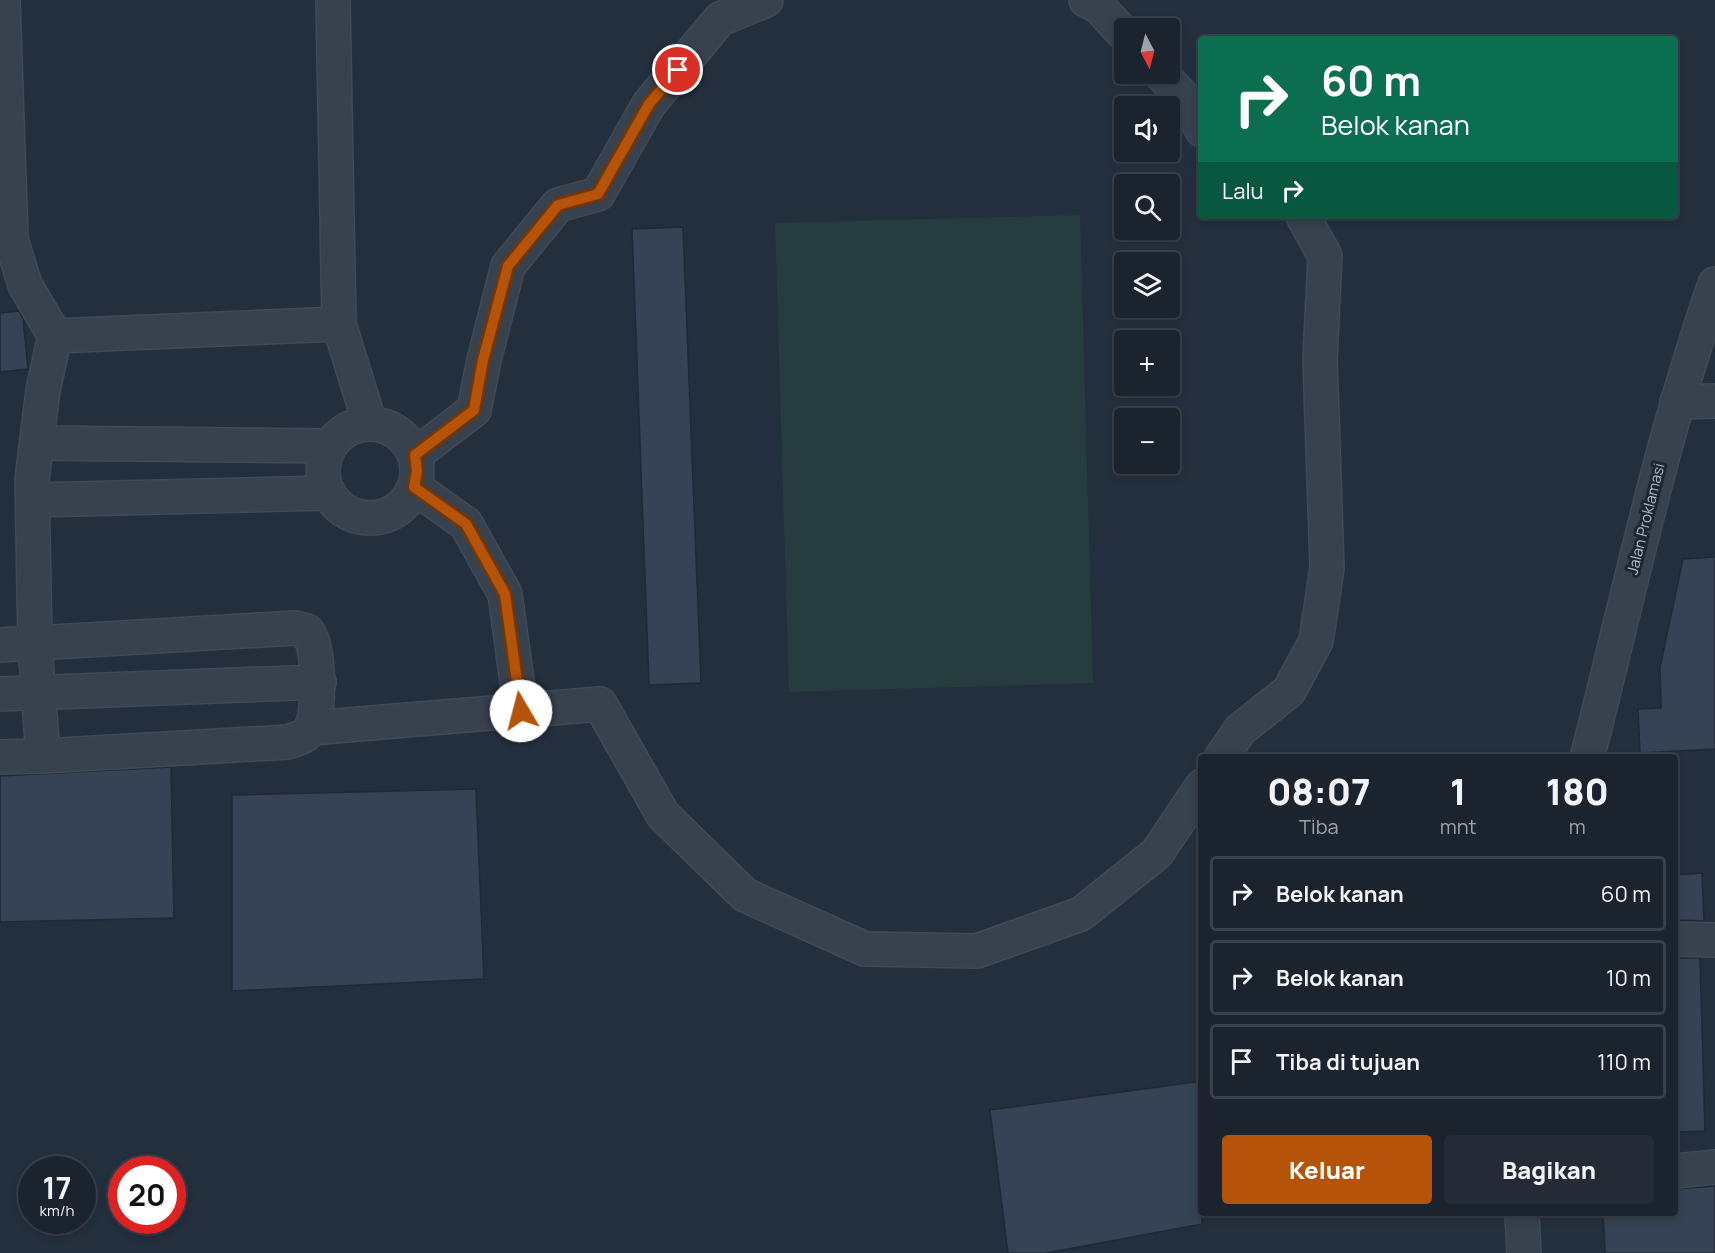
<!DOCTYPE html>
<html lang="id">
<meta charset="utf-8">
<style>
body{margin:0;font-family:Manrope,sans-serif;background:#242b36;color:#f1f3f6;height:100vh;display:flex;flex-direction:column;font-size:22px;white-space:nowrap}
*{box-sizing:border-box;margin:0}
p{font-size:20px;color:#a0a4aa}
.icon{flex:none;width:33px;height:33px;fill:none;stroke:currentColor;stroke-width:2;stroke-linecap:round;stroke-linejoin:round}
.map{position:relative;flex:1;overflow:hidden}
.panel{position:absolute;left:1198px;top:754px;width:480px;height:462px;display:flex;flex-direction:column;background:#1b232e;border-radius:6px;box-shadow:0 3px 9px #0003,0 0 0 2px #39404a}
.panel>*{flex:none}
.banner{position:absolute;left:1198px;top:36px;width:480px;height:183px;border-radius:6px;box-shadow:0 3px 9px #0003,0 0 0 2px #39404a;background:#0b6e4f;color:#fff;overflow:hidden}
.needle{width:39px;rotate:173deg}
.tools{position:absolute;left:1114px;top:18px;display:grid;gap:12px}
.tools a{display:grid;place-items:center;width:66px;height:66px;border-radius:6px;background:#1b232e;box-shadow:0 3px 9px #0003,0 0 0 2px #39404a;font-size:30px}
.speed{position:absolute;left:18px;top:1156px;display:flex;gap:12px;font-size:30px;font-weight:700;text-align:center}
.speed>*{display:grid;place-content:center;width:78px;height:78px;border-radius:50%;background:#1b232e;box-shadow:0 3px 9px #0003,0 0 0 2px #39404a;line-height:1}
.speed small{font-size:15px;font-weight:400}
.speed .limit{border:9px solid #d22;background:#fff;color:#111}
.pin{position:absolute;display:grid;place-items:center;width:51px;height:51px;color:#fff;margin:-26px;border:3px solid #fff;border-radius:50%;box-shadow:0 2px 6px #0007}
.me{position:absolute;width:66px;margin:-33px;rotate:352deg;stroke-linejoin:round;filter:drop-shadow(0 0 4px #0008)}
.turn{display:flex;align-items:center;gap:21px;height:126px;padding:0 24px;font-size:27px}
.turn .icon{width:78px;height:78px;stroke-width:2.5}
.turn b{display:block;font-size:42px;line-height:51px}
.then{display:flex;align-items:center;height:57px;padding:0 24px;background:#0003;gap:12px;font-size:22px}
.eta{display:flex;justify-content:space-evenly;align-items:center;height:102px;text-align:center}
.eta b{font-size:36px;font-weight:800;line-height:42px}
.primary-button{display:flex;gap:12px;margin-top:auto;padding:12px 24px}
.primary-button a{flex:1;height:69px;border-radius:6px;background:#b45309;color:#fff;font-size:24px;font-weight:800;line-height:69px;text-align:center}
.primary-button a+a{background:#242b36;color:#f1f3f6}
ul{padding:0;list-style:none}
li{display:flex;align-items:center;gap:18px;height:75px;margin:0 12px 9px;padding:0 12px;border:3px solid #39404a;border-radius:6px}
li div{flex:1}
li b{display:block;font-size:22px}
li em{font-style:normal}
.map>svg:first-child{display:block}
</style>
<div class="map">
<svg width="1715" height="1253" viewBox="0 0 1715 1253">
<rect width="100%" height="100%" fill="#242f3e"/>
<path fill="#263c3f" d="M1080,215L1093,683L789,692L775,223Z"/>
<g fill="#364354" stroke="#1f2835" stroke-width="1.5">
<path d="M683,227L701,683L649,685L632,229Z"/>
<path d="M19,311L23,319L28,369L0,372V313Z"/>
<path d="M1715,557V749L1640,753L1638,709L1661,708L1660,667L1683,559Z"/>
<path d="M171,767L174,918L0,922V776Z"/>
<path d="M476,789L484,979L232,991V795Z"/>
<path d="M1702,873L1704,921L1676,920V875Z"/>
<path d="M1676,958H1700L1705,1131L1676,1132Z"/>
<path d="M1202,1081V1224L1047,1253H1008L990,1110Z"/>
<path d="M1715,1186V1253H1605L1603,1214H1677L1676,1189Z"/>
</g>
<g fill="none" stroke-linecap="round" stroke-linejoin="round">
<defs>
<g id="minor">
<path d="M1086,0L1099,7L1125,35"/>
<path d="M1161,74L1186,100L1202,130"/>
<path d="M339,324L370,424"/>
<path d="M55,336L339,324L333,0"/>
<path d="M1677,402L1715,401"/>
<circle cx="370" cy="471" r="47"/>
<path d="M37,443L330,446"/>
<path d="M415,455L474,410L484,360L508,266L558,205L598,194L649,104L720,19L766,0"/>
<path d="M414,487L466,524L505,594L521,711"/>
<path d="M33,500L329,493"/>
<path d="M0,645L295,628L307,631C320,645 321,717 309,731C304,738 295,739 288,742L43,756"/>
<path d="M0,694L319,682"/>
<path d="M311,728L600,704L663,815L745,895L865,949L977,951L1081,914L1157,853L1202,786"/>
<path d="M0,757L43,756L35,644L32,480L43,390L55,336L25,285L11,239L3,0"/>
<path d="M1221,758L1240,730L1289,691L1316,641L1327,568L1320,359L1325,256L1303,216"/>
<path d="M1587,758C1628,599 1661,439 1715,284"/>
<path d="M1676,939L1715,940"/>
<path d="M1676,1171L1715,1167"/>
<path d="M1522,1214L1524,1253"/>
</g>
</defs>
<use href="#minor" stroke="#414a57" stroke-width="36"/>
<use href="#minor" stroke="#38414e" stroke-width="33"/>
</g>
<g fill="none" stroke-linecap="round" stroke-linejoin="round">
<defs>
<path id="route" d="M521,711L505,594L466,524L414,487L417,471L415,455L474,410L483,360L508,266L558,205L598,194L649,104L678,70"/>
</defs>
<use href="#route" stroke="#753606" stroke-width="15"/>
<use href="#route" stroke="#b45309" stroke-width="10"/>
</g>
<g text-anchor="middle" stroke-width="6" stroke-linejoin="round" paint-order="stroke">
<g font-size="15" fill="#b4bcc9" stroke="#1d2633">
<text transform="translate(1646 519) rotate(-76)" y="5">Jalan Proklamasi</text>
</g>
</g>
</svg>
<div class="tools">
<a><svg class="needle" viewBox="-14 -14 28 28"><path d="M0-13l5 13h-10z" fill="#e53935"/><path d="M0 13l5-13h-10z" fill="#a0a4aa"/></svg></a>
<a><svg class="icon" aria-label="sound" viewBox="0 0 24 24"><path d="M4 9h4l5-4v14l-5-4H4zM17 9q2 3 0 6"/></svg></a>
<a><svg class="icon" aria-label="search" viewBox="0 0 24 24"><circle cx="10" cy="10" r="6"/><path d="M15 15l6 6"/></svg></a>
<a><svg class="icon" aria-label="layers" viewBox="0 0 24 24"><path d="M12 4l9 5-9 5-9-5zM3 14l9 5 9-5"/></svg></a>
<a>+</a>
<a>−</a>
</div>
<div class="speed"><div>17<small>km/h</small></div><div class="limit">20</div></div>
<div class="pin" style="left:678px;top:70px;background:#d93025"><svg class="icon" aria-label="arrive" viewBox="0 0 24 24"><path d="M6 21V4h12l-3 4 3 4H6"/></svg></div>
<svg class="me" style="left:521px;top:711px" viewBox="-20 -20 40 40"><circle r="19" fill="#fff"/><path d="M0-13L10 11 0 6-10 11z" fill="#b45309"/></svg>
<div class="banner">
<div class="turn"><svg class="icon" aria-label="right" viewBox="0 0 24 24"><path d="M7 20v-9h11M14 6l5 5-5 5"/></svg><div><b>60 m</b>Belok kanan</div></div>
<div class="then">Lalu<svg class="icon" aria-label="right" viewBox="0 0 24 24"><path d="M7 20v-9h11M14 6l5 5-5 5"/></svg></div>
</div>
<section class="panel">
<div class="eta">
<div><b>08:07</b><p>Tiba</p></div>
<div><b>1</b><p>mnt</p></div>
<div><b>180</b><p>m</p></div>
</div>
<ul>
<li><svg class="icon" aria-label="right" viewBox="0 0 24 24"><path d="M7 20v-9h11M14 6l5 5-5 5"/></svg><div><b>Belok kanan</b></div><em>60 m</em></li>
<li><svg class="icon" aria-label="right" viewBox="0 0 24 24"><path d="M7 20v-9h11M14 6l5 5-5 5"/></svg><div><b>Belok kanan</b></div><em>10 m</em></li>
<li><svg class="icon" aria-label="arrive" viewBox="0 0 24 24"><path d="M6 21V4h12l-3 4 3 4H6"/></svg><div><b>Tiba di tujuan</b></div><em>110 m</em></li>
</ul>
<div class="primary-button"><a>Keluar</a><a>Bagikan</a></div>
</section>
</div>
